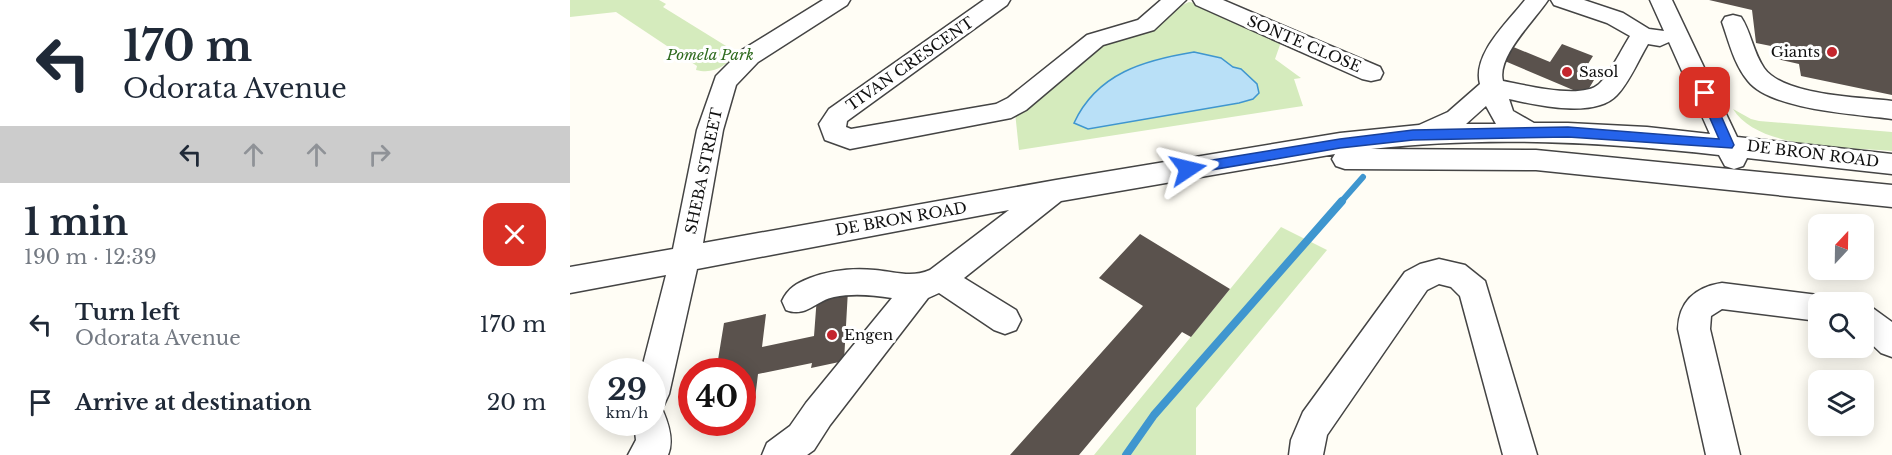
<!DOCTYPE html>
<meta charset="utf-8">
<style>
body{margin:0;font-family:"Libre Baskerville",serif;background:#f6f6f7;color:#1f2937;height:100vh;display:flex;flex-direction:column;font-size:22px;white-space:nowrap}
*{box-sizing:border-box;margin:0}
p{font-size:20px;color:#747a83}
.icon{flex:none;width:33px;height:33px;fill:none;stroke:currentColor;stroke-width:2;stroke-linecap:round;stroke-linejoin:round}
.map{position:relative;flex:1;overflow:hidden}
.drawer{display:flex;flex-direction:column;background:#fff;width:570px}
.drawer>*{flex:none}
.guide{background:#fff;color:#1f2937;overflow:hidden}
.needle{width:39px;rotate:22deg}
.buttons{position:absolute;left:1238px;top:214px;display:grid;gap:12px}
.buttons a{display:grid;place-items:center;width:66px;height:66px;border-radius:12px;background:#fff;box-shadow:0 3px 15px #0003;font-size:30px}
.speed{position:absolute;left:18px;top:358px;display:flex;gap:12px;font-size:30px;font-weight:700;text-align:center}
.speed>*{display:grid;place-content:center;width:78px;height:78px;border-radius:50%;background:#fff;box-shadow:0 3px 15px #0003;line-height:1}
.speed small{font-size:15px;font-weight:400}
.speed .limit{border:9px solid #d22;background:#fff;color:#111}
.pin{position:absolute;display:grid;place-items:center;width:51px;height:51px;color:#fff;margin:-26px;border-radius:12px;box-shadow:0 3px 9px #0006}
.me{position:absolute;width:66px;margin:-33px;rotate:80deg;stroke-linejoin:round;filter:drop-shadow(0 0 4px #0008)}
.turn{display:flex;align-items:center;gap:21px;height:126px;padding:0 24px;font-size:27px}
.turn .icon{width:78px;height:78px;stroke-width:2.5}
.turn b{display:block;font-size:42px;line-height:51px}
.lanes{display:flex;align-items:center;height:57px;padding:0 24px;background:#0003;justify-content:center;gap:30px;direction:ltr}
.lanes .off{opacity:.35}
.round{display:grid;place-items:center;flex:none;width:63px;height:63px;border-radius:18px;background:#f6f6f7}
.head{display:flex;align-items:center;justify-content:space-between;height:102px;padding:0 24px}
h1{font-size:36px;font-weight:700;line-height:45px}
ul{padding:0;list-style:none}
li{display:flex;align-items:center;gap:18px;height:78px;padding:0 24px}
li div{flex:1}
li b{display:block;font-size:22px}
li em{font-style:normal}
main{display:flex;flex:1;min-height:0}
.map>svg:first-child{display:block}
</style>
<main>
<section class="drawer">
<div class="guide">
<div class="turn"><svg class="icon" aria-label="left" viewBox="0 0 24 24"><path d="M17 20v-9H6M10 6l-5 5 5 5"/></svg><div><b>170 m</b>Odorata Avenue</div></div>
<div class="lanes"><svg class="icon" aria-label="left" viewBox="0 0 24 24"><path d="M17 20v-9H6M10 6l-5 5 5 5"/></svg><svg class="icon off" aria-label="ahead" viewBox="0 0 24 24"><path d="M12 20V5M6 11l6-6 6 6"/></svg><svg class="icon off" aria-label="ahead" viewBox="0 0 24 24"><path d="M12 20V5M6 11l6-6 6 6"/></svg><svg class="icon off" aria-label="right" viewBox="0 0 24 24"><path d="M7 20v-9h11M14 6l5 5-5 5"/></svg></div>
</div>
<div class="head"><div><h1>1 min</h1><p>190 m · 12:39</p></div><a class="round" style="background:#d93025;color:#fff"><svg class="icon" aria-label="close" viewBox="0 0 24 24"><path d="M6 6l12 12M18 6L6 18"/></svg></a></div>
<ul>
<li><svg class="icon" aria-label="left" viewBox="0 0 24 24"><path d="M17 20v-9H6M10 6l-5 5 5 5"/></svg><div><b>Turn left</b><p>Odorata Avenue</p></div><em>170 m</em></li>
<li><svg class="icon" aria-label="arrive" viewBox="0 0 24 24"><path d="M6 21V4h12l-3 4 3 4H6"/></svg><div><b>Arrive at destination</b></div><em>20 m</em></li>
</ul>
</section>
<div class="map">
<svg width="1322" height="455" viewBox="0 0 1322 455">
<rect width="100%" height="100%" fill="#fffdf5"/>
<g fill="#d5ebbd">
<path d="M0,0H89L96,4L93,7L169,54C155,64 146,75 126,70L127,66L46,12L0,17Z"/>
<path d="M619,2L625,3L711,42L705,59L731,78L724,79L733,106L449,150L445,112L526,46Z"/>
<path d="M1163,109L1181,119L1189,121L1322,132V151C1277,147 1188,150 1163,109Z"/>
<path d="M711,227L757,250L626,408V455H524Z"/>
</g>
<path fill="#b9e0f7" stroke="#3f96cf" stroke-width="1.5" d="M624,52L651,58L663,67L671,69L687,84L689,93L683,99L669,103L518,129L504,123C527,73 575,60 624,52Z"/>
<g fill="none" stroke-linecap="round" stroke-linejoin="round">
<path stroke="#3f96cf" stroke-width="6" d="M771,202L793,177"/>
<path stroke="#3f96cf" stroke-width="8" d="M556,455L584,415L772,201"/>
</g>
<g fill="#5a524d">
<path d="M1139,0H1322V95L1231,76L1229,64L1202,58L1201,46L1186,43L1182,10Z"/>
<path d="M992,44L1023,56L1011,75L1024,80L1015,95L930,59L941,46L980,62Z"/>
<path d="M570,234L660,289L621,337L612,332L509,455H440L573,306L529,278Z"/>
<path d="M278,290L274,361L241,368L242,363L188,374L184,407L172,409V372H146L154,323L196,314L192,347L244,336L247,296Z"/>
</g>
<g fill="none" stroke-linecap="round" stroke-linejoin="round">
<defs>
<g id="minor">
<path d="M253,0H280L277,5L188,62L166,85L153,130L133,243L486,180L770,133L849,125L878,112L910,84C902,54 938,22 955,0H978C965,20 926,57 933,81C955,85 1012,100 1029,84C1040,74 1051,50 1060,36L1037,23L984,5L981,0H1014L1053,13L1079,29L1094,31L1080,0H1102L1167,137L1322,154V174L1177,158L1173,166L1164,169L1155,166L1149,155C1034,142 917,136 801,149L966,150L1322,185V207L966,170L775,169L766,166L762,159L765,154L491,201L394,278L446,310L451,320L446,330L435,334L424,330L369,293L358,298L260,425L244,450L237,455H192L197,443L220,426L236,403L322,298C303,295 283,293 264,297C245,301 236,318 216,310L212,301C218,288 227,283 240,278C261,270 283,268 305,270C326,272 341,278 360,270L439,210L127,269L99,394L94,405L85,408L93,411C99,425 104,441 98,455H58L66,440L64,423H82V372H71L96,275L0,293V267L103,249L127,130L146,76L172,50ZM1099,42L1140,134L1077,127L998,123H964L943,111L939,99C966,105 1025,119 1047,95C1059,83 1069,59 1078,44L1090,46ZM916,106L926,124H896Z"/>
<path d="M414,0H440L437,5L277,121L276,127L281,129L426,104L438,98L517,35L568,20L591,0H616L584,30L533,45L456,110L441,118L280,149L255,140L249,124L259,109Z"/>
<path d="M623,0H653L810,67L813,73L810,79L801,81L792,79L626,5Z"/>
<path d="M1163,15L1171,17C1181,32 1183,52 1194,68C1214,96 1289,97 1322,101V119C1286,114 1201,110 1178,81C1164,64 1159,42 1152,22L1155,17Z"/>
<path d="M869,259L895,265L915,281L967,455H933L890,296L881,287L869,284L857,290L757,435L753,455H719L721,440L733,412L835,272L850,264Z"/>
<path d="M1152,283L1248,295L1259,298L1261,303H1248V321L1152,309L1141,316L1140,329L1170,455H1136L1108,329C1109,301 1126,287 1152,283Z"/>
<path d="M1293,305L1304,309L1322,322V357L1311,353L1293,336Z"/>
</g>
</defs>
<use href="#minor" stroke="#444" stroke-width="3"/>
<use href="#minor" fill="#fff" fill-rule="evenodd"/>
</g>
<path fill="#2563eb" stroke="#184099" stroke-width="1.5" d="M1135,89L1141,93L1164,145L1162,148L998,137L843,140L770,148L618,174L612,169L618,164L770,139L843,130L998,127L1149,139L1129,93Z"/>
<g fill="#c4262e" stroke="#fff" stroke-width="2">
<circle cx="1262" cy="52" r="6"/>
<circle cx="997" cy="72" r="6"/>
<circle cx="262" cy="335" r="6"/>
</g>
<g text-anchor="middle" stroke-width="6" stroke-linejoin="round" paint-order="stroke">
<g font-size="15" fill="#111" stroke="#fff">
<text transform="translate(734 44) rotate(23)" y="5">SONTE CLOSE</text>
<text transform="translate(340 64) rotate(-35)" y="5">TIVAN CRESCENT</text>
<text transform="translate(1243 154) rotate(7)" y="5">DE BRON ROAD</text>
<text transform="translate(134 171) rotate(-78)" y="5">SHEBA STREET</text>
<text transform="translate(331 219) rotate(-10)" y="5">DE BRON ROAD</text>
</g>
<g font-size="15" fill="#111" stroke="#fff" text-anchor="start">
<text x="1250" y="57" text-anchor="end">Giants</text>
<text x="1009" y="77">Sasol</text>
<text x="274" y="340">Engen</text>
</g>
<g font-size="15" font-style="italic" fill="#2f6b1f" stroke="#fff">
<text x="140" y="60">Pomela Park</text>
</g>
</g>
</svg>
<div class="buttons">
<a><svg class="needle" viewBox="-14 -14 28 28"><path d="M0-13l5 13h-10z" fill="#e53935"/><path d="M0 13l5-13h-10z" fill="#747a83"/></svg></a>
<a><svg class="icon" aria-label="search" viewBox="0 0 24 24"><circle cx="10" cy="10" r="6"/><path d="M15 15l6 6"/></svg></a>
<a><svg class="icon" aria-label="layers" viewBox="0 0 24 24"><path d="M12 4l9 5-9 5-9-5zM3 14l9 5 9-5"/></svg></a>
</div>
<div class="speed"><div>29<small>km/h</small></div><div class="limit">40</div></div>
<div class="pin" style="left:1135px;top:93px;background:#d93025"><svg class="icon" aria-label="arrive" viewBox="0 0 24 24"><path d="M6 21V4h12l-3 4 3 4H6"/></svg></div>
<svg class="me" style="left:618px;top:169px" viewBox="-20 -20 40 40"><path d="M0-17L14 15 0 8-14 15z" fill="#2563eb" stroke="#fff" stroke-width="4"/></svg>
</div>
</main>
